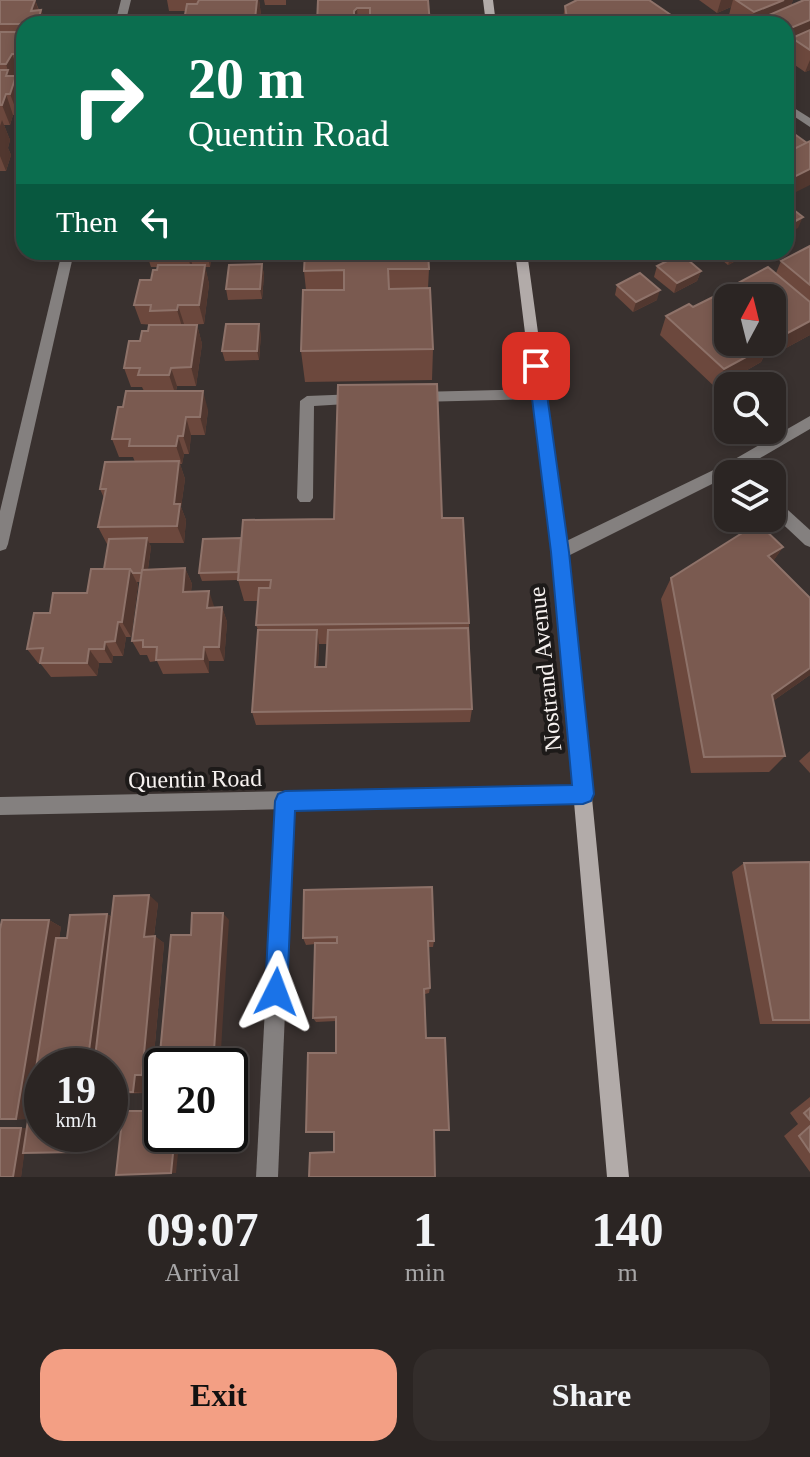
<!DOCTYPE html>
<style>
body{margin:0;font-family:"Times New Roman",serif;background:#332d2b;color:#f1f3f6;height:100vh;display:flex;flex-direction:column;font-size:30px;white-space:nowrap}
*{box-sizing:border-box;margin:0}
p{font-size:26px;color:#a6a5a6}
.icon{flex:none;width:44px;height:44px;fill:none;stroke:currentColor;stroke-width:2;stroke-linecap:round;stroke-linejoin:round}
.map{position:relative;height:1177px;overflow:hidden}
.details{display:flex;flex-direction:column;background:#2b2523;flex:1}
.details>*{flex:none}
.banner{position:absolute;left:16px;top:16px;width:778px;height:244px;border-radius:24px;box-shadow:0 4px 12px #0003,0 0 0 2px #474241;background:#0b6e4f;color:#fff;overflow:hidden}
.needle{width:52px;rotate:7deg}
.controls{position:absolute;left:714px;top:284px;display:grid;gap:16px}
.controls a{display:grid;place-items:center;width:72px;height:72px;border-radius:16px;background:#2b2523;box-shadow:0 4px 12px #0003,0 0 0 2px #474241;font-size:40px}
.speed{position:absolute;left:24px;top:1048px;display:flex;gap:16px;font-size:40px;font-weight:700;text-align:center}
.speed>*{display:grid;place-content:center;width:104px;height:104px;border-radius:50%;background:#2b2523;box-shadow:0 4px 12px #0003,0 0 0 2px #474241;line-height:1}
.speed small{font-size:20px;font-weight:400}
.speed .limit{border:4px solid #111;border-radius:12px;background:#fff;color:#111}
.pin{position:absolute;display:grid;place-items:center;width:68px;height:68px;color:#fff;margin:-34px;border-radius:16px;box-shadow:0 4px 12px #0006}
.me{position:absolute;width:88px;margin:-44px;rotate:3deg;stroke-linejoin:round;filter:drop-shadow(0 0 6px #0008)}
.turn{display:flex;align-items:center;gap:28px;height:168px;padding:0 40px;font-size:36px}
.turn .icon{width:104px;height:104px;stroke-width:2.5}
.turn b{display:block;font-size:56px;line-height:68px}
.then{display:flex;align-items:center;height:76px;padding:0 40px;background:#0003;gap:16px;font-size:30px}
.eta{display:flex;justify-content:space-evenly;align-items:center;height:136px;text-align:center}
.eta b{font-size:48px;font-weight:800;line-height:56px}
.action{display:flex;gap:16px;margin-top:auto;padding:16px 40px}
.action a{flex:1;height:92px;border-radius:24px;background:#f39f84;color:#111;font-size:32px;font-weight:800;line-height:92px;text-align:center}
.action a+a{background:#332d2b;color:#f1f3f6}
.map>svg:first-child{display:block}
</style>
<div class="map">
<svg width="810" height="1177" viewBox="0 0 810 1177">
<rect width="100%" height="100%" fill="#39312f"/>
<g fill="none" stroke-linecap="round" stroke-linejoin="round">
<g fill="#84807f" fill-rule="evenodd">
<path d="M539,389L546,394L539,399L417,402L410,397L417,392Z"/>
<path d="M358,394L365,399L363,403L314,406L313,498L310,502H300L297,498L300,401L307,396Z"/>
<path d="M285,792L291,795L294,801L278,1177H256L276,801L279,795Z"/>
</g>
<g fill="#84807f" fill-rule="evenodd">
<path d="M121,0H131L125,24H115Z"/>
<path d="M786,103L810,118V127L786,111Z"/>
<path d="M62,252H74L8,544L6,549L0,551V511Z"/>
<path d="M810,416V429L738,471L728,474V476L566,557H554L552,552L554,547L728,463Z"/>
<path d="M772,498L777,500L810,530V547L805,545L772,514Z"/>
<path d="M583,785L589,788L592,794L589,800L583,803L0,815V797Z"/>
</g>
<g fill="#b2aba9" fill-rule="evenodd">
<path d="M483,0H493L496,24H486Z"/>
<path d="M515,252H527L568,552L629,1177H607L552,552Z"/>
</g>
</g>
<g fill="#6c483d" fill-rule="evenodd">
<path d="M0,0H35L39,10H41L46,24H24V74H20L17,78L24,96L18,115H13L10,125H4L10,140L8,148L11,155L6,171H0Z"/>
<path d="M167,0H259L261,15L260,24H185L184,20L186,11H169Z"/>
<path d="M264,0H286V5H265Z"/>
<path d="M318,0H428L430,24H317Z"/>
<path d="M699,0H793L791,5L810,0V70L805,72L786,59V54L788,47L786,48V24H735L728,19L731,7L717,13Z"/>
<path d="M565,6L684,24H562Z"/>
<path d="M810,246V335L773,355L767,350L761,362L716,388L660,335L666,316L693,307L722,302L727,289L776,273L781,261ZM728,298H772V342H728Z"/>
<path d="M146,252H212L210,267H205L209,284L204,324L184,325H197L202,344L196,386H177L176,391L208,410L205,435H191L189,454H184L182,464H180L185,479L181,507L186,520L184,543H149L151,547L148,569L185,568L192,584L191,591L214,607H222L227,622L224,661H209V673L163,674L157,661L150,662L147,655H140L132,641L140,582H137L138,585L131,637H126L123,656H113L112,663H99L97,676L51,677L40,663H38L27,649L50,613L87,593L104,569L108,544H107L98,527L104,498L100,489L135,462L133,457H119L112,439L123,407L144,391L142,387H131L124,368L140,341L154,325L141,324L134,305L157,270L158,267H151Z"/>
<path d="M712,252H749V254L728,265Z"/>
<path d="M262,264L264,275L262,299L228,300L226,289Z"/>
<path d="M657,266L701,271L697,281L674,293L654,277Z"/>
<path d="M429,269L428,288L433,349L432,380L305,382L301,351L306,290L304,271Z"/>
<path d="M617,285L657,300L633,312L615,295Z"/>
<path d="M261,334L259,360L225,361L222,351Z"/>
<path d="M442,518L469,623L472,709L470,722L256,725L252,712L258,630L256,625L258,601H244L238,580L202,581L199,573L241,538ZM319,644H327L326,667H318Z"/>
<path d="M783,547L773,561L810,598V675L773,701L785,756L769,772L691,773L661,599L671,578Z"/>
<path d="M810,751V773L799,761Z"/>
<path d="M810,862V1024H760L732,872L744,863Z"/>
<path d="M304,890L434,941L433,947H428L430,988L429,993L425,994L426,1038L434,1130L334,1151L336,1021L316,1022L313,1018L315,944L306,945L303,938Z"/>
<path d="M158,903L154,936L164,943L152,1077H145L143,1093L110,1094V1066L42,1134H90L88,1152L24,1153L21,1177H0L27,1128L28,1119L0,1120V929L49,920L61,927L59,938H67L107,914L112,917Z"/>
<path d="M810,1097V1172L784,1136L798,1124L790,1113Z"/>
</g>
<g fill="#51372f">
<path d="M28,0H35L40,15L41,10L46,24H37Z"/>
<path d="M257,0H259L261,15L260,24H256L255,19Z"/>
<path d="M721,0H733L731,7L717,13Z"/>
<path d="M784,0H793L787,16L762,18L760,24H750L754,12Z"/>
<path d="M357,8L358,24H354V11Z"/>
<path d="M810,17V37L792,38L788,47L786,48V30Z"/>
<path d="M12,54L20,74L17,78L24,96L18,115L10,94L6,76L8,71L6,64Z"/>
<path d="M810,60V70L805,72Z"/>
<path d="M6,94L13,115L10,125L2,105Z"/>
<path d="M2,120L10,140L8,148L11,155L6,171L0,156V126Z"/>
<path d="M810,169V185L786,197V181Z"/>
<path d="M803,217L798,228L786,234V226Z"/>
<path d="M187,252H189L193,267L192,273Z"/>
<path d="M207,252H212L210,267Z"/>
<path d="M736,252H749V254L728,265L731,254Z"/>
<path d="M262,264L264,275L262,299L260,289Z"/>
<path d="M205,265L209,284L204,324L199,305Z"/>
<path d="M701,271L697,281L674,293L677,283Z"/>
<path d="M660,290L657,300L633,312L636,302Z"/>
<path d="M178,305L184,324L183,330L177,310Z"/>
<path d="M810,321V335L773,355L782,336Z"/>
<path d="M259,324L261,334L259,360L257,351Z"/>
<path d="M197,325L202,344L196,386L191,367Z"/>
<path d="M770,344L761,362L716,388L724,369Z"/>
<path d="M171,368L177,386L175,393L169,375Z"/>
<path d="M203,391L208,410L205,435L200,417Z"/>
<path d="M186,417L191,435L189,454L183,436Z"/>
<path d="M178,436L184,454L182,464L176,446Z"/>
<path d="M179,461L185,479L181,507L186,520L184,543L177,526L174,504Z"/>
<path d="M147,538L151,547L146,582L142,573Z"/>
<path d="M783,547L768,569V556Z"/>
<path d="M185,568L192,584L189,607L183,592Z"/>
<path d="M130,569L138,585L131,637L122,622Z"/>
<path d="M209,591L214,606L213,622L207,608Z"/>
<path d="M222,607L227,622L224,661L219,647Z"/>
<path d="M118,622L126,637L123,656L115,641Z"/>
<path d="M317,630L319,644L317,681L315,667Z"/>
<path d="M105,642L113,656L112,663L104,649Z"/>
<path d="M204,647L209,661V673L203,659Z"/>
<path d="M89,649L99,663L97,676L87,663Z"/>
<path d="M810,668V675L756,713L772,695Z"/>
<path d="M149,895L158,903L153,943L144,937Z"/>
<path d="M223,913L229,920L220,1066H213Z"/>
<path d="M107,914L117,921L99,1066H87Z"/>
<path d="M49,920L61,927L31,1119H16Z"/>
<path d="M155,936L164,943L152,1077L142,1075Z"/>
<path d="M135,1075L145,1077L143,1093L133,1092Z"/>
<path d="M21,1128H28L21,1177H13Z"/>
<path d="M78,1134H90L88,1152H76Z"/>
<path d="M175,1134H180L176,1173H171Z"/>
</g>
<g fill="#7a5a50" stroke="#8e7269" stroke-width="2">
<path d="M0,0H35L31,11L41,10L37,24H0Z"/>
<path d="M199,0H257L255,19H222V24H192L193,20H184L187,4H197Z"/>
<path d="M318,0H428L430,24H370V8H357L354,11V22L355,24H317Z"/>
<path d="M577,0H649L684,24H568L565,6Z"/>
<path d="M736,0H784L754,12Z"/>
<path d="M804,0H810V20L786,30V24H772L762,18Z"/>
<path d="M810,30V50L792,38Z"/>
<path d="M0,32H19L18,37H24L23,54H12L6,64H0Z"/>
<path d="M0,70H8L6,76H16L10,94H6L2,105H0Z"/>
<path d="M786,128L807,143L786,153Z"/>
<path d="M810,141V169L786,181V153Z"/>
<path d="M786,204L803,217L786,226Z"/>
<path d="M810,246V285L781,261Z"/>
<rect x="159" y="252" width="28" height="1"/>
<path d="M305,252H428L429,269H388L389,289L430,288L433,349L301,351L303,290H344V270L304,271Z"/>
<path d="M681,254L701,271L677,283L657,266Z"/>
<path d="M262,264L260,289H226L229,265Z"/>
<path d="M158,265H205L199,305H178L177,310L150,311L151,305H134L140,280H151L153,270H157Z"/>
<path d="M768,267L810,302V321L782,336L772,328V298H737L727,289Z"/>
<path d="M640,273L660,290L636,302L617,285Z"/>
<path d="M715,296L728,307V342H768L770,344L724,369L666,316L689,304L693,307Z"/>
<path d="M226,324H259L257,351H222Z"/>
<path d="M149,325H197L191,367L171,368L169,375H138L140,368H124L129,341H140L142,331H148Z"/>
<path d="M437,384L442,518H463L469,623L256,625L259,588H270L271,580H238L243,520L334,519L338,385Z"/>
<path d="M126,391H203L200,417H186L183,436H178L176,446H129L130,439H112L118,407H123Z"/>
<path d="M179,461L174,504H180L177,526L98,527L106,489H100L105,462Z"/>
<path d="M758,523L783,547L768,556L810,598V668L772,695L785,756L704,757L671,578Z"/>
<path d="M147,538L142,573H133L130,569H104L109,539Z"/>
<path d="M241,538L238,572L199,573L203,539Z"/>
<path d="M185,568L183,592L209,591L207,608L222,607L219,647H204L203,659L156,660L157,647H143V640L132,641L142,570Z"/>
<path d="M91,569H130L122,622H118L115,641L105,642L104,649H89L87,663H40L43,648L27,649L34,613H50L53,593H87Z"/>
<path d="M468,628L472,709L252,712L258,630H317L315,667H326L328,630Z"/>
<path d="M810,862V1020H773L744,863Z"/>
<path d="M432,887L434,941H428L430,988L424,989L426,1038H445L449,1130H434L435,1177H309L310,1153L334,1152V1132H306L308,1053H336V1017L313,1018L315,943H337V937L303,938L304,890Z"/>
<path d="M149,895L144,937L155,936L142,1075H135L133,1092H110V1066H94L114,896Z"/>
<path d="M192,913H223L213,1066H162V1075H158L171,935H191Z"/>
<path d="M107,914L87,1066H42V1134H78L76,1152L23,1153L56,938H67L70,915Z"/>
<path d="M2,920H49L16,1119H0V929Z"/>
<path d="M810,1108V1120L804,1113Z"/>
<path d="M123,1111H162V1134H175L171,1173L116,1175Z"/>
<path d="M810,1126V1152L799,1136Z"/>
<path d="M0,1128H21L13,1177H0Z"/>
</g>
<path fill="#1a73e8" stroke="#114b97" stroke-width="2" d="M536,360L543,366L569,552L594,794L591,801L583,804L295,811L287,992L284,1000L276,1003L268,1000L265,992L275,801L278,794L285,791L572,785L551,552L528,366Z"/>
<g text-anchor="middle" stroke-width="8" stroke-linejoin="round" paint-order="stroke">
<g font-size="24" fill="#f7f2f0" stroke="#1d1a19">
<text transform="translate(545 669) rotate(-96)" y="8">Nostrand Avenue</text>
<text transform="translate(195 779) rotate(-1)" y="8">Quentin Road</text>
</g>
</g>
</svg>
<div class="controls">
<a><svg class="needle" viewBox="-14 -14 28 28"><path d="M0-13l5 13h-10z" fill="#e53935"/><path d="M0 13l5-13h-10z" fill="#a6a5a6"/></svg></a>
<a><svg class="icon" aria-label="search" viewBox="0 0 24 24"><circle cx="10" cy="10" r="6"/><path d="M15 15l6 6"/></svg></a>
<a><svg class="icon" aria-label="layers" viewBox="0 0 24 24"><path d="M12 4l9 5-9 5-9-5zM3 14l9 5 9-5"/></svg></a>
</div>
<div class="speed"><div>19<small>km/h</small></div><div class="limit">20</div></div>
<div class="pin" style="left:536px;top:366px;background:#d93025"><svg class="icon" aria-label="arrive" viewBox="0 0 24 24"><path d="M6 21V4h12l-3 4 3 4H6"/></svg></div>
<svg class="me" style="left:276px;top:992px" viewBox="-20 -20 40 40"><path d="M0-17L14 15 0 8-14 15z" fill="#1a73e8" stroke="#fff" stroke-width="4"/></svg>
<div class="banner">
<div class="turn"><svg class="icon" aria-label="right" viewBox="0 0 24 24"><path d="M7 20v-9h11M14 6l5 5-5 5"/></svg><div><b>20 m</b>Quentin Road</div></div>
<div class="then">Then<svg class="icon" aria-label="left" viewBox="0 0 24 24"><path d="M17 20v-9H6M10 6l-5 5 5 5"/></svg></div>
</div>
</div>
<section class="details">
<div class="eta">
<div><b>09:07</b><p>Arrival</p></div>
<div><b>1</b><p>min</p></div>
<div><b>140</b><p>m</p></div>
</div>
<div class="action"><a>Exit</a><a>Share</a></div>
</section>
